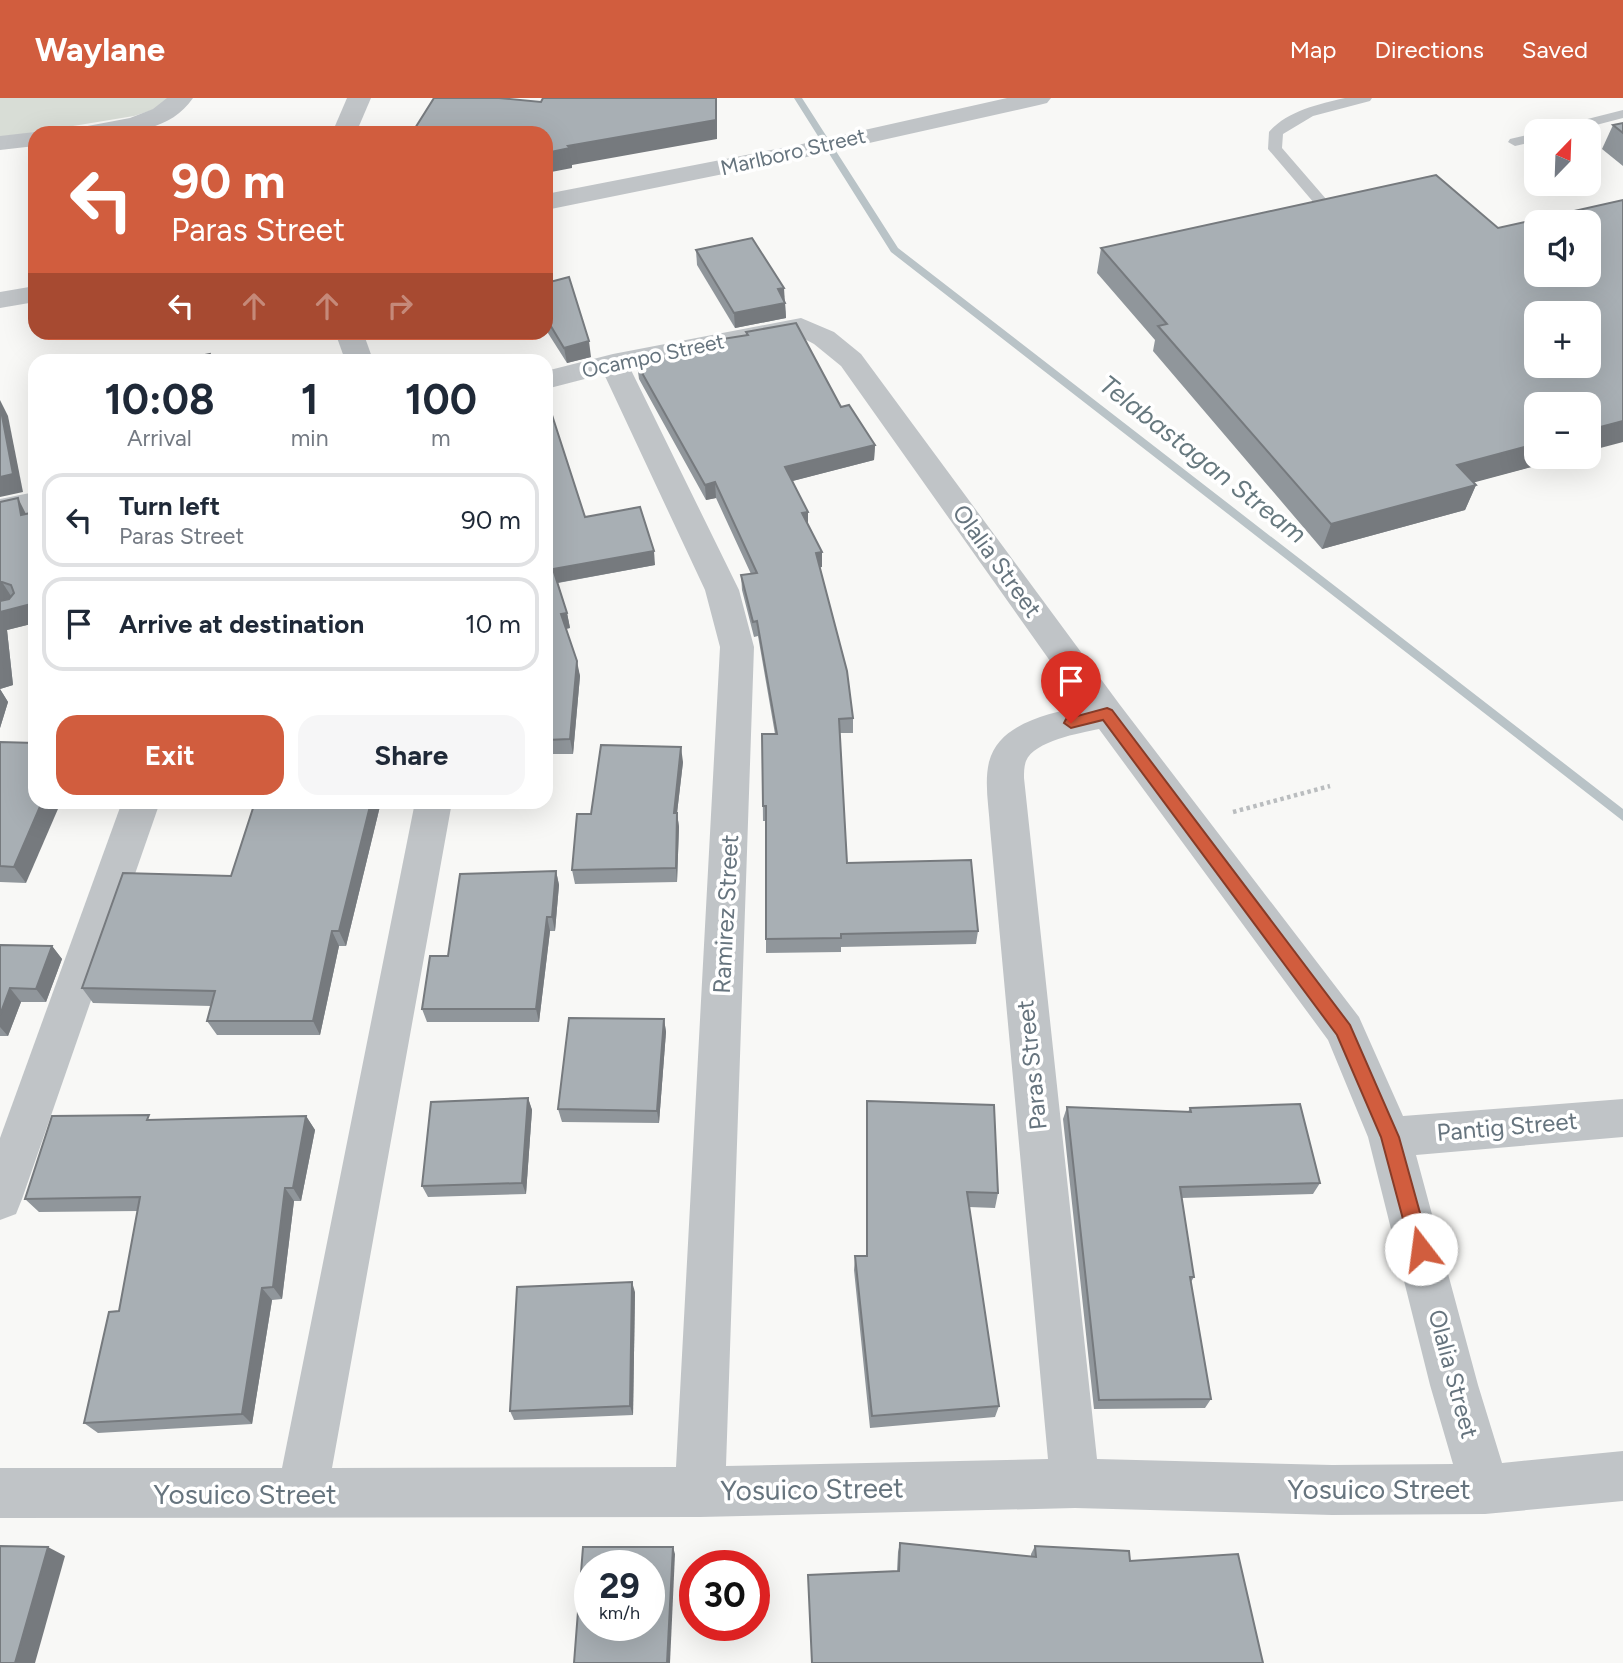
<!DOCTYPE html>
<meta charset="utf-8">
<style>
body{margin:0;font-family:Figtree,sans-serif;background:#f6f6f7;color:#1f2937;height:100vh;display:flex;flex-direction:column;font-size:26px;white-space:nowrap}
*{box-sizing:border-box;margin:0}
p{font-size:23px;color:#747a83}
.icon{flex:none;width:38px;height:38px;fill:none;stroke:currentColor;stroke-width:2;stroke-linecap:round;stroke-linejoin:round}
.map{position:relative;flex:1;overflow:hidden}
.details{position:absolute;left:28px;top:256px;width:525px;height:455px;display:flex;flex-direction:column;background:#fff;border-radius:21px;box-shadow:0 7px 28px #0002}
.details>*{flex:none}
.top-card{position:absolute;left:28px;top:28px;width:525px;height:214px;border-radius:21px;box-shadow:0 7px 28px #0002;background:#d15d3e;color:#fff;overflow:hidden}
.needle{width:46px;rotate:23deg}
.tools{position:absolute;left:1524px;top:21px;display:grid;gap:14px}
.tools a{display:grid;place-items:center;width:77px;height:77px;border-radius:14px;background:#fff;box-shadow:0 7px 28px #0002;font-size:35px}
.speed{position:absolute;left:574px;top:1452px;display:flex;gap:14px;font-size:35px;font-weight:700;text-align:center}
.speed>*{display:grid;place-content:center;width:91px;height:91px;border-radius:50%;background:#fff;box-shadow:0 7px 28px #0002;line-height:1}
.speed small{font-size:18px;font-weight:400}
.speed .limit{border:10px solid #d22;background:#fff;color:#111}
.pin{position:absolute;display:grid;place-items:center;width:60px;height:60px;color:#fff;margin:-72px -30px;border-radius:50% 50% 50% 0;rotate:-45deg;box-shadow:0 0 7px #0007}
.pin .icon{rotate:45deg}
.me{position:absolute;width:77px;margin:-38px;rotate:345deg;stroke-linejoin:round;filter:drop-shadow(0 0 5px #0008)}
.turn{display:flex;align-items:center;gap:24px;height:147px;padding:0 28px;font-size:32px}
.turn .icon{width:91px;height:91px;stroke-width:2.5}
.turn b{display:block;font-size:49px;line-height:60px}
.lanes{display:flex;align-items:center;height:66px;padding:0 28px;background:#0003;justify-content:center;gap:35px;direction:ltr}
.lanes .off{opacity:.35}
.eta{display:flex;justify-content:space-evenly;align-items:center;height:119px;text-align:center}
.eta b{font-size:42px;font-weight:700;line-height:49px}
.button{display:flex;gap:14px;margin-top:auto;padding:14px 28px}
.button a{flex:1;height:80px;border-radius:21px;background:#d15d3e;color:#fff;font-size:28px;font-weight:700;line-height:80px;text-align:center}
.button a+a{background:#f6f6f7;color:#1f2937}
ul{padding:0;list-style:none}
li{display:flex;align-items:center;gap:21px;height:94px;margin:0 14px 10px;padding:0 14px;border:4px solid #e0e1e3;border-radius:21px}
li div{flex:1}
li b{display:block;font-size:26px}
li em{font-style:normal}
header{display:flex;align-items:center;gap:42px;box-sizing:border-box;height:98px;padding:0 35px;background:#d15d3e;color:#fff}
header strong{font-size:33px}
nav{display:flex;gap:38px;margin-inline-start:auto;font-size:24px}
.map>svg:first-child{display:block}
</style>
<header>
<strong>Waylane</strong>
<nav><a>Map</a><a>Directions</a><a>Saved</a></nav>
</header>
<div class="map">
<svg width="1623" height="1565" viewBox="0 0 1623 1565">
<rect width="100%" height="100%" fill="#f8f8f6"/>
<path fill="#d8ddd6" d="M0,0H170L158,10L134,18L0,40Z"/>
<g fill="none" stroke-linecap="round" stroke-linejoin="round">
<path fill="#b9c3c7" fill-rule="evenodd" d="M794,0H802L898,150L1623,711V723L891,154Z"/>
<path stroke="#babdbf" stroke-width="4.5" stroke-dasharray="3.5 3.5" stroke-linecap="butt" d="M1233,714L1330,688"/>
<g fill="#c0c4c7" fill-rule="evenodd">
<path d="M1345,0H1372L1370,3L1313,18L1283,36L1282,50L1339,116L1331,121L1326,119L1268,51L1269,34C1287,13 1319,6 1345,0Z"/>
<path d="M1623,12V20L1573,33H1550L1552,30Z"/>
<path d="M1536,35V43L1515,48L1508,44L1510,41Z"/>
</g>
<g fill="#c0c4c7" fill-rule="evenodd">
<path d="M167,0H193C166,39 116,35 74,35L77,30L130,20L153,11Z"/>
<path d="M347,0H371L356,35H332Z"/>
<path d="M35,34L41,35H35V48L0,52V38Z"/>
<path d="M801,220L834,234L861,256L1120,607L1359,919L1403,1018L1623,1001V1039L1416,1057L1478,1287L1502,1365L1623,1353V1403L1485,1416L1332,1417L1075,1410L700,1419L0,1420V1370H282L415,704H452L332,1370L676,1369L720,549L705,492L604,276L546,291V273L613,256ZM797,237L814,246L841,268L1082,608C1048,616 999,625 989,664C984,685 989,709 990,730L1048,1361L726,1368L754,549L739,492L630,270ZM1099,631L1328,942L1368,1039L1430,1287L1453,1366L1332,1367L1097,1361L1024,680C1024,675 1024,668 1026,663C1034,643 1080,635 1099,631Z"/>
<path d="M335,234H363L373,262H345Z"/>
<path d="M35,394V414L0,421V401Z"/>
<path d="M122,704H160L22,1101L16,1116L0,1122V1040Z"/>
</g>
<g fill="#c0c4c7" fill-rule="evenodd">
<path d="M1007,0H1051L1047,5L1039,7L802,60L546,112V96L802,46Z"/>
<path d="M35,188V204L0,210V194Z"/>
</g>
</g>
<g fill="#90969b">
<path d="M1623,25V68L1602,51L1613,27Z"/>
<path d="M1101,150L1536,359H1569L1473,384L1476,387L1465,412L1322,451L1153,253L1155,242L1097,175Z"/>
<path d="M696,152L784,203L785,205L786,220L735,230L697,167Z"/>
<path d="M546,185L591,259L567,265L546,232Z"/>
<path d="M746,234L841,309L875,347L874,362L792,383L808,414V427L822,454V469H820L853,620V635H840L847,765L978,833L976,846L841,849V854L766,855V723H763L762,636H775L758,538L754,539L742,492L741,477L751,476L716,400L706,402L639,281L637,266L716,248V242L746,237Z"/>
<path d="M546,319L585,419L655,467L558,485L567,515L570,530L566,531L580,578L573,656H546Z"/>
<path d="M0,404L26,416L35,414V525L7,532L13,587L0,591L8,604L0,630Z"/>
<path d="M0,644L26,785L0,784Z"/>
<path d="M683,664L677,715L679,729L677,784L575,786L572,772L591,716Z"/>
<path d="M381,704L346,848H339L320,937H217L207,923L211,908L93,905L82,890L231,778Z"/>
<path d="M556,773L559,787L555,833H550L539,924H427L422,911L448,858Z"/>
<path d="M0,847L52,848L62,861L46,904H21L8,938H0Z"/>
<path d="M664,921L666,934L659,1025L562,1024L558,1011Z"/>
<path d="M528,1000L532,1012L526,1096L428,1099L422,1088Z"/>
<path d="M867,1003L998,1095L995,1110L969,1109L999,1308L995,1319L870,1330L854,1172L855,1158H866V1018Z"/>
<path d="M1067,1009L1188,1014L1190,1010L1320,1085L1313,1096L1182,1100L1194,1179L1191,1184L1211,1301L1205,1310L1094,1311L1063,1021Z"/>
<path d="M306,1018L315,1032L301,1103H294L282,1201L272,1202L252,1326L98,1335L84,1325L119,1213L138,1113L39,1114L25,1101L153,1022Z"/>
<path d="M635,1194L633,1317L514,1322L510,1313Z"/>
<path d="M900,1445L1031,1459V1456L1035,1448L1130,1463L897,1473L898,1454Z"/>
</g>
<g fill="#767a7e">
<path d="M717,0V41L572,67V70L546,75V55Z"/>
<path d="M784,190L786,220L735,230L734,215L778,191Z"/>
<path d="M589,243L591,259L567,265L564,250Z"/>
<path d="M0,302L8,318L23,394L0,399Z"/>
<path d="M1623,323V344L1589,353V332Z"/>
<path d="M1536,346V359H1569L1446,392L1457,367Z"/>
<path d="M875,347L874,362L785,385V369Z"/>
<path d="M715,384L716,400L706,402L705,387Z"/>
<path d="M1476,387L1465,412L1322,451L1331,426Z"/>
<path d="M18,400L27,418L21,417Z"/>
<path d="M808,414V429L802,415Z"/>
<path d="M654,453L655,467L556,485L553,471Z"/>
<path d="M822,454V469L816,470V455Z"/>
<path d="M0,484H2L13,501L0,505Z"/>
<path d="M35,505V525L7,532L13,587L0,591L8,604L0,630V514Z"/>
<path d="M567,515L570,530L564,531L561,516Z"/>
<path d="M577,563L580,578L573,656L570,641Z"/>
<path d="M681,649L683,664L677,715L679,729L677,784L676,770L674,715Z"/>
<path d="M42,704H61L26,785L14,769Z"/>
<path d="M371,704H381L346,848L339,833Z"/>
<path d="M556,773L559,787L555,833L552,819Z"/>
<path d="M547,819L550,833L539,924L536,911Z"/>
<path d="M332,833L339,848L320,937L313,923Z"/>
<path d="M52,848L62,861L46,904L36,891Z"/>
<path d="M10,890L21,904L8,938L0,929V917Z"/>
<path d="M664,921L666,934L659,1025L657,1013Z"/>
<path d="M528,1000L532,1012L526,1096L522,1085Z"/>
<path d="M306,1018L315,1032L301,1103L293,1090Z"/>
<path d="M285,1090L294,1103L282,1201L273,1189Z"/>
<path d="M632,1184L635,1194L633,1317L630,1308Z"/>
<path d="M262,1190L272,1202L252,1326L242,1316Z"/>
<path d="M48,1449L65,1458L35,1565H15Z"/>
<path d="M673,1449L675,1456L670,1565H667Z"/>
</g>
<g fill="#a8afb4" stroke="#767a7e" stroke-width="2" fill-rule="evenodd">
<path d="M434,0H499L541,4L543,0H716V22L568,48L570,50L546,55V35H412Z"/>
<path d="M1623,25V35L1613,27Z"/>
<path d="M1436,77L1498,130L1623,102V323L1589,332V306H1536V346L1457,367L1476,387L1331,426L1158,228L1167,226L1101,150ZM1536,124H1589V177H1536ZM1536,215H1589V268H1536Z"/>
<path d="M752,140L784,190L778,191L785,205L734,215L696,152Z"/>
<path d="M569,179L589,243L564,250L546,220V185Z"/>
<path d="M796,225L841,309L849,307L875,347L785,369L808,414L802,415L822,454L816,455L847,573L853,620L839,621L847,765L971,762L978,833L841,836V840L766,841V708H763L762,636H777L757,523L753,524L741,477L757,475L715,384L705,387L637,266L718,247L716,242L748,237L746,234Z"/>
<path d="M210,256L212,262H181Z"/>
<path d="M0,307L13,376L0,379Z"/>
<path d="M552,317L585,419L640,409L654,453L553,471L567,515L561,516L577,563L570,641L546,642V319Z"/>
<path d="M18,400L21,417L35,414V505L0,514V503L9,501L14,495L11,487L2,484H0V404Z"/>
<path d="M0,548L2,570H0Z"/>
<path d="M0,644L35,645V704H42L14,769L0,768Z"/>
<path d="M601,647L681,649L674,715H677L676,770L572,772L577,716H591Z"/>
<path d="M255,704H371L339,833H332L313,923H207L215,893L82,890L123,775L231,778Z"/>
<path d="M556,773L552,819H547L536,911H422L430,858H448L460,776Z"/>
<path d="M0,847L52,848L36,891L10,890L0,917Z"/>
<path d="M569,920L664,921L657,1013L558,1011Z"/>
<path d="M528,1000L522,1085L422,1088L431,1004Z"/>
<path d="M867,1003L994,1007L998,1095L967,1094L999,1308L872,1318L855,1158H867Z"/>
<path d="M1300,1006L1320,1085L1180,1089L1194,1179H1190L1211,1301L1099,1302L1067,1009L1191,1014L1190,1010Z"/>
<path d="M149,1017L147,1022L306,1018L293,1090H285L273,1189L262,1190L242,1316L84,1325L109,1214L119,1213L140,1099L25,1101L52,1018Z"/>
<path d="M632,1184L630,1308L510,1313L517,1189Z"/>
<path d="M900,1445L1036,1459L1035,1448L1129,1453L1130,1463L1238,1456L1263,1565H812L808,1477L899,1473Z"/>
<path d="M0,1448L48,1449L15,1565H0Z"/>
<path d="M583,1449H673L667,1565H574ZM590,1468H649V1528H590Z"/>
</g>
<path fill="#d15d3e" stroke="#883c28" stroke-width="2" d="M1107,610L1112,612L1350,927L1399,1039L1430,1151L1427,1157L1421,1160L1414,1157L1411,1151L1381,1039L1337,937L1103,622L1071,630L1064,625L1066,621Z"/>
<g text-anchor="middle" stroke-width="7" stroke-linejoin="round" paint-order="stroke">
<g font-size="21" fill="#66747e" stroke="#fff">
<text transform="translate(793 54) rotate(-13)" y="7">Marlboro Street</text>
<text transform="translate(653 258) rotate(-12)" y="7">Ocampo Street</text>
</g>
<g font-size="24" fill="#66747e" stroke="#fff">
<text transform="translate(997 463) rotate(54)" y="8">Olalia Street</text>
<text transform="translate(726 816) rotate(-87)" y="8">Ramirez Street</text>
<text transform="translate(1032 967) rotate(-96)" y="8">Paras Street</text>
<text transform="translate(1507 1029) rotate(-5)" y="8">Pantig Street</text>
<text transform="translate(1453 1276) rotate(75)" y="8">Olalia Street</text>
</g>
<g font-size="26" font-style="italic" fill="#67797f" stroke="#fff">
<text transform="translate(1203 361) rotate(38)" y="9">Telabastagan Stream</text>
</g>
<g font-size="28" fill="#66747e" stroke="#fff">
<text transform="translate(812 1391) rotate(-1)" y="10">Yosuico Street</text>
<text x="1379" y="1401">Yosuico Street</text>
<text x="245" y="1406">Yosuico Street</text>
</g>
</g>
</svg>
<div class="tools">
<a><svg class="needle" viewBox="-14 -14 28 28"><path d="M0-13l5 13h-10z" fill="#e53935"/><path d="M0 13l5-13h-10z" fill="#747a83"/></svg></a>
<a><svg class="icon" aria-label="sound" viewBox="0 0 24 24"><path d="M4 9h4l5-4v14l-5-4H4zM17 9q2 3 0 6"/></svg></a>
<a>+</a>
<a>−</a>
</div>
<div class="speed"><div>29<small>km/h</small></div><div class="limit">30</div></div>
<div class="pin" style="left:1071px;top:625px;background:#d93025"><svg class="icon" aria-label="arrive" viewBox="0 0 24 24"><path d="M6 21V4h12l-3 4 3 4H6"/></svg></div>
<svg class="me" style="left:1421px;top:1151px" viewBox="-20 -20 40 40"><circle r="19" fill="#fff"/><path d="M0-13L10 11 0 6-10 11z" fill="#d15d3e"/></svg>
<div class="top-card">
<div class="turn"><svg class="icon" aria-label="left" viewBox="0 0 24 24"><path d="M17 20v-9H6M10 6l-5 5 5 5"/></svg><div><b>90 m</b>Paras Street</div></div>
<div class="lanes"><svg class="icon" aria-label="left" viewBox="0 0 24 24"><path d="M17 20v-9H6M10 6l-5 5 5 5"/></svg><svg class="icon off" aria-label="ahead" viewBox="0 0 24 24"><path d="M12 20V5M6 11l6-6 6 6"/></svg><svg class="icon off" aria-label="ahead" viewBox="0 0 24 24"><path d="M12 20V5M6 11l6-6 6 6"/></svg><svg class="icon off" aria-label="right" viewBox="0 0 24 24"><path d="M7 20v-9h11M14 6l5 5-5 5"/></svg></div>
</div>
<section class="details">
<div class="eta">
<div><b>10:08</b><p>Arrival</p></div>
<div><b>1</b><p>min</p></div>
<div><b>100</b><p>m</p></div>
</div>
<ul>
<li><svg class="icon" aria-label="left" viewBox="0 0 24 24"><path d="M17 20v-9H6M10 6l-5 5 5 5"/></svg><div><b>Turn left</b><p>Paras Street</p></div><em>90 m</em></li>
<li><svg class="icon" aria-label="arrive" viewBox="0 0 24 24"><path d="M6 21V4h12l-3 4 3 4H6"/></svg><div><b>Arrive at destination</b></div><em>10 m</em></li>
</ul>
<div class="button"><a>Exit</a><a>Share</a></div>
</section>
</div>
